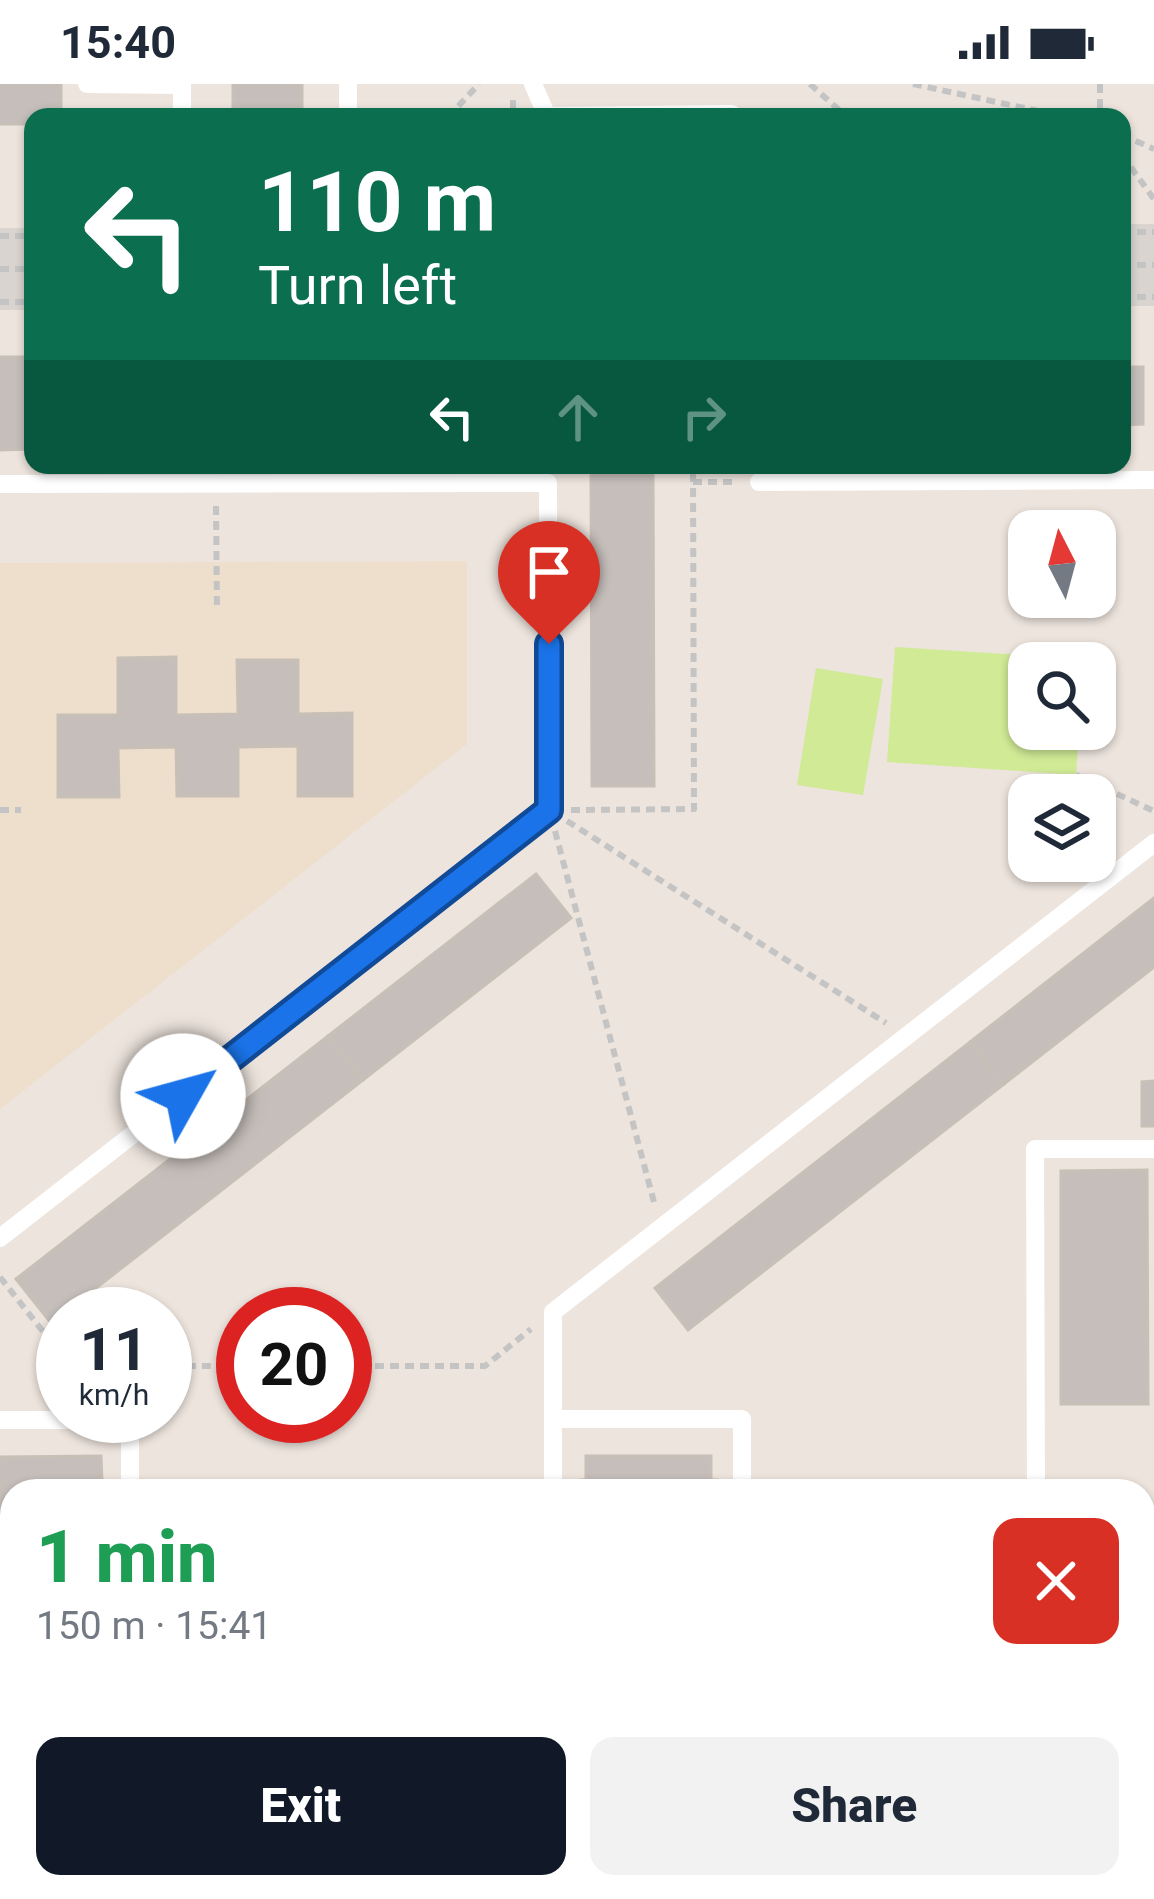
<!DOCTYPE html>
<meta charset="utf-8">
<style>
body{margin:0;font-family:Roboto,sans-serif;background:#f2f2f3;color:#1f2937;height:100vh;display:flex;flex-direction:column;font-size:45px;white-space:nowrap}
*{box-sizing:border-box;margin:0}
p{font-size:39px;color:#747a83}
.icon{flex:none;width:66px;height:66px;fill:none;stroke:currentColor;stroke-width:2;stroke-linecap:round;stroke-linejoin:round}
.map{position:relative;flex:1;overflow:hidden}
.drawer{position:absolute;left:0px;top:1395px;width:1155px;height:420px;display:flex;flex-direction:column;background:#fff;border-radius:36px 36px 0 0;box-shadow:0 3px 9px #0004}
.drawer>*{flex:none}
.guide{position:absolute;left:24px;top:24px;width:1107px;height:366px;border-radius:24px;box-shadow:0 3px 9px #0004;background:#0b6e4f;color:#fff;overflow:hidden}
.needle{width:78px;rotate:354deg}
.controls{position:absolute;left:1008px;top:426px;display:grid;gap:24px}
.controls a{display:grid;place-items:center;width:108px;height:108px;border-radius:24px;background:#fff;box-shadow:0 3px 9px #0004;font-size:60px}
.speed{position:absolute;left:36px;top:1203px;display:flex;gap:24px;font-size:60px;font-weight:700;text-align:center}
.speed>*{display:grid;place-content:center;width:156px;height:156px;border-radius:50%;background:#fff;box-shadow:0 3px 9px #0004;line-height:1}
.speed small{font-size:30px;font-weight:400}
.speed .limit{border:18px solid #d22;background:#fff;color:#111}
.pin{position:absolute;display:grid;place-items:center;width:102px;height:102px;color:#fff;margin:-123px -51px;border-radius:50% 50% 50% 0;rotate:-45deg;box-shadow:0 0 12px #0007}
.pin .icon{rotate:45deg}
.me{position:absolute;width:132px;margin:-66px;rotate:52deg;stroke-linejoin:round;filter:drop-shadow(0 0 9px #0008)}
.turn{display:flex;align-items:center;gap:42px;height:252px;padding:0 36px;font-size:54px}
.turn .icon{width:156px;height:156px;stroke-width:2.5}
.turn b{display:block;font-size:84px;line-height:102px}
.lanes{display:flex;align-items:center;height:114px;padding:0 36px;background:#0003;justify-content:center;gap:60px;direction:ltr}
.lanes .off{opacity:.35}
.round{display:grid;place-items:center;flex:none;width:126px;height:126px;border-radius:24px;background:#f2f2f3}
.summary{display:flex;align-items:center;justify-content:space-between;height:204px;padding:0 36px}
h1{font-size:72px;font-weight:800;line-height:90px;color:#1e9e55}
.cta{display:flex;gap:24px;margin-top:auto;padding:24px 36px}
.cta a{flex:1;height:138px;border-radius:24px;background:#111827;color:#fff;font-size:48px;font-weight:800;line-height:138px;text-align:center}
.cta a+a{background:#f2f2f3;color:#1f2937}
.status{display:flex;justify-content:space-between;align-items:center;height:84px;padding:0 60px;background:#fff;direction:ltr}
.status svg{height:33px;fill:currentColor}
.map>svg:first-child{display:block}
</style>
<div class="status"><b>15:40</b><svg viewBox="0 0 49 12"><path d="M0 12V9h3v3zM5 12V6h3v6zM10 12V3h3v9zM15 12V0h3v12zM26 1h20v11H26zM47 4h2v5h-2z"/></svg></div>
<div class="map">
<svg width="1154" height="1815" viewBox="0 0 1154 1815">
<rect width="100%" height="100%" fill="#ede4dd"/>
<path fill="#eedfcd" d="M467,477V660L0,1025V479Z"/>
<g fill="#d0ea96">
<path d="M895,563L1084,575L1083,579H1029V645H1079L1076,691L887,678Z"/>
<path d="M816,584L883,595L863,711L797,701Z"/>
</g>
<g fill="#d9d4d0">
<rect x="1122" y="140" width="32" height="82"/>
<rect x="0" y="144" width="33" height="82"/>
</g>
<g fill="#c5beba" stroke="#c8c0b7" stroke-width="3">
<path d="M0,0H61V33H33V40H0Z"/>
<rect x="233" y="0" width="69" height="33"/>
<path d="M0,273H29V365L0,366Z"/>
<path d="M1122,283H1143V340L1122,341Z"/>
<path d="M591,381H653L654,702H592Z"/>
<path d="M176,573V631L238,630L237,576H298V630L352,629V712H298V662L238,663V712H177L176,663L118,664L119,713H58V631H118V574Z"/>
<path d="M536,790L571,834L363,996L328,952Z"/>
<path d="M1154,814V883L1004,1000L970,958Z"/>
<path d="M328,952L363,996L51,1239L16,1195Z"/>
<path d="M970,958L1004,1000L688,1246L655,1204Z"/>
<path d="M1154,997V1042H1142V998Z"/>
<path d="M1147,1086L1148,1320H1061V1087Z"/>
<path d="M101,1372L102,1397H107V1407H12V1445H0V1373Z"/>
<path d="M586,1372H711V1396H717V1407H581V1396H586Z"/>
<rect x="1143" y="1526" width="11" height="58"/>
</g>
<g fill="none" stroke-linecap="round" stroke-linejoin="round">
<g stroke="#c4c4c4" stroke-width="6" stroke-dasharray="9 6" stroke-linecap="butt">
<path d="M810,0L847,33"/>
<path d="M913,0L1066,33"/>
<path d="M1100,0V33"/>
<path d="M513,16V33"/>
<path d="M448,33L479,0"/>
<path d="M1122,51L1154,65"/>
<path d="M1122,71L1154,115"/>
<path d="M1122,148H1154"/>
<path d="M0,152H33"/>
<path d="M1122,181H1154"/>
<path d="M0,185H33"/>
<path d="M1122,213H1154"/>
<path d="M0,218H33"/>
<path d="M693,398H737"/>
<path d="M216,422L217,526"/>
<path d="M1076,691L1154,727"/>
<path d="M0,726H21"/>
<path d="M571,726L694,725L693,381"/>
<path d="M567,737L886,939"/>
<path d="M555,747L655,1122"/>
<path d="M0,1193L63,1273"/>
<path d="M345,1282H485L531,1245"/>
<path d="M165,1301L183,1282H243"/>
<path d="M0,1646H12"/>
<path d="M0,1737L12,1749"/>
<path d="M1143,1745H1154"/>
<path d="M0,1780H12"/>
</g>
<g stroke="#fff" stroke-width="18">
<path d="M87,0L182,1"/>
<path d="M182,0V33"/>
<path d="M348,0V33"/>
<path d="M533,0L547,32L732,30"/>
<path d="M759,398L1154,396"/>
<path d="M0,400L548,399L549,726L0,1154"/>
<path d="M553,1335H742V1407"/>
<path d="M0,1336H130V1407"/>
<path d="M553,1407V1228L1154,759"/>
<path d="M1036,1407L1035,1065H1154"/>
<path d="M1143,1479L1154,1478"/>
<path d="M0,1480H12"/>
</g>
<g stroke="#fff" stroke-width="36">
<path d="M1143,1681H1154"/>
<path d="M0,1682H12"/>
</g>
</g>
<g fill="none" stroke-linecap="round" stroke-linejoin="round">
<defs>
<path id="route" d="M183,1012L549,726V560"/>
</defs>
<use href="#route" stroke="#114b97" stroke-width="30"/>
<use href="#route" stroke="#1a73e8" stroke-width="21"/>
</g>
</svg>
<div class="controls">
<a><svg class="needle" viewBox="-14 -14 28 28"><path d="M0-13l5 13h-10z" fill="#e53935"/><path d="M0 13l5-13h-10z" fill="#747a83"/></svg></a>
<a><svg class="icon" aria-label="search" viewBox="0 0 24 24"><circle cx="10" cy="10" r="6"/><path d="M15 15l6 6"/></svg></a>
<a><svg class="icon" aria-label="layers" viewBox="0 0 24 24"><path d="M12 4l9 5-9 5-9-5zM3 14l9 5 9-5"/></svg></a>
</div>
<div class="speed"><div>11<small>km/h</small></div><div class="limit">20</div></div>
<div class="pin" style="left:549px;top:560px;background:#d93025"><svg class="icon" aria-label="arrive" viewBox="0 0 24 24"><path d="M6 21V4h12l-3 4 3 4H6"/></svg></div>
<svg class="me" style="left:183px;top:1012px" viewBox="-20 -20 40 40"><circle r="19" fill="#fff"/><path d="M0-13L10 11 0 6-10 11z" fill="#1a73e8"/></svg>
<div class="guide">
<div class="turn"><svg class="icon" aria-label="left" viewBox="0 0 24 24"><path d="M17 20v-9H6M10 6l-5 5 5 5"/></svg><div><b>110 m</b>Turn left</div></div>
<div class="lanes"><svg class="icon" aria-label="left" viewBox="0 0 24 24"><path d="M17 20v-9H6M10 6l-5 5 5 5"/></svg><svg class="icon off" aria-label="ahead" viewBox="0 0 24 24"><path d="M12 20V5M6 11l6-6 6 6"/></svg><svg class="icon off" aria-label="right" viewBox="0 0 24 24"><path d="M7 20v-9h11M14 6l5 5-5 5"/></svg></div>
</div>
<section class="drawer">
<div class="summary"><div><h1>1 min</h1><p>150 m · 15:41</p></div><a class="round" style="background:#d93025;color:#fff"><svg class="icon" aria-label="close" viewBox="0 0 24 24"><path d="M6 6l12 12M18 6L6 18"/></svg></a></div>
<div class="cta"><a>Exit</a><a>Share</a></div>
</section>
</div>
